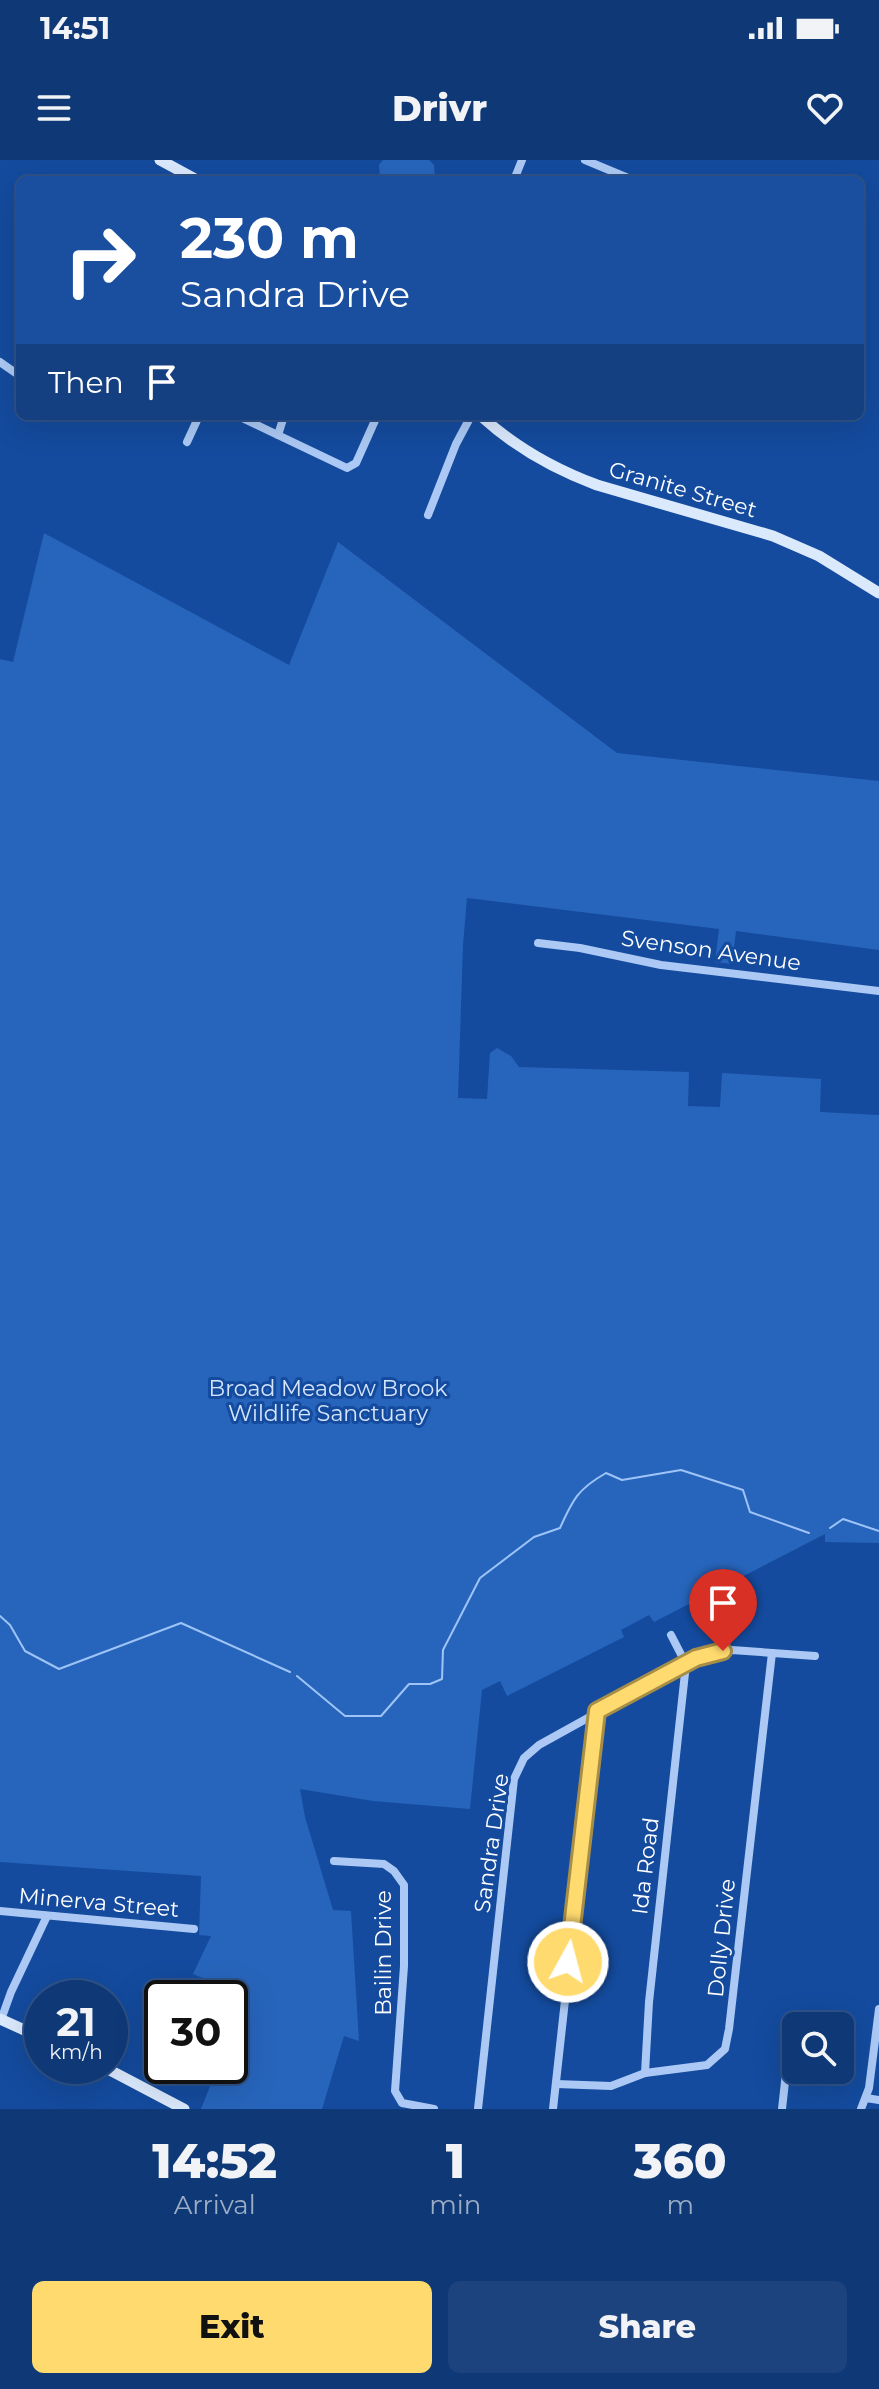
<!DOCTYPE html>
<style>
body{margin:0;font-family:Montserrat,sans-serif;background:#1d437e;color:#f1f3f6;height:100vh;display:flex;flex-direction:column;font-size:30px;white-space:nowrap}
*{box-sizing:border-box;margin:0}
p{font-size:26px;color:#9bacc5}
.icon{flex:none;width:44px;height:44px;fill:none;stroke:currentColor;stroke-width:2;stroke-linecap:round;stroke-linejoin:round}
.map{position:relative;height:1949px;overflow:hidden}
.drawer{display:flex;flex-direction:column;background:#0f3876;flex:1}
.drawer>*{flex:none}
.guide{position:absolute;left:16px;top:16px;width:848px;height:244px;border-radius:12px;box-shadow:0 8px 32px #0002,0 0 0 2px #2f5288;background:#1a4fa0;color:#fff;overflow:hidden}
.controls{position:absolute;left:782px;top:1852px;display:grid;gap:16px}
.controls a{display:grid;place-items:center;width:72px;height:72px;border-radius:12px;background:#0f3876;box-shadow:0 8px 32px #0002,0 0 0 2px #2f5288;font-size:40px}
.speed{position:absolute;left:24px;top:1820px;display:flex;gap:16px;font-size:40px;font-weight:700;text-align:center}
.speed>*{display:grid;place-content:center;width:104px;height:104px;border-radius:50%;background:#0f3876;box-shadow:0 8px 32px #0002,0 0 0 2px #2f5288;line-height:1}
.speed small{font-size:20px;font-weight:400}
.speed .limit{border:4px solid #111;border-radius:12px;background:#fff;color:#111}
.pin{position:absolute;display:grid;place-items:center;width:68px;height:68px;color:#fff;margin:-82px -34px;border-radius:50% 50% 50% 0;rotate:-45deg;box-shadow:0 0 8px #0007}
.pin .icon{rotate:45deg}
.me{position:absolute;width:88px;margin:-44px;rotate:7deg;stroke-linejoin:round;filter:drop-shadow(0 0 6px #0008)}
.turn{display:flex;align-items:center;gap:28px;height:168px;padding:0 32px;font-size:36px}
.turn .icon{width:104px;height:104px;stroke-width:2.5}
.turn b{display:block;font-size:56px;line-height:68px}
.then{display:flex;align-items:center;height:76px;padding:0 32px;background:#0003;gap:16px;font-size:30px}
.eta{display:flex;justify-content:space-evenly;align-items:center;height:136px;text-align:center}
.eta b{font-size:48px;font-weight:800;line-height:56px}
.cta{display:flex;gap:16px;margin-top:auto;padding:16px 32px}
.cta a{flex:1;height:92px;border-radius:12px;background:#ffda6e;color:#111;font-size:32px;font-weight:800;line-height:92px;text-align:center}
.cta a+a{background:#1d437e;color:#f1f3f6}
.status{display:flex;justify-content:space-between;align-items:center;height:56px;padding:0 40px;background:#0f3876;direction:ltr}
.status svg{height:22px;fill:currentColor}
header{display:flex;justify-content:space-between;align-items:center;height:104px;padding:0 32px;background:#0f3876;font-size:36px;font-weight:800}
.map>svg:first-child{display:block}
</style>
<div class="status"><b>14:51</b><svg viewBox="0 0 49 12"><path d="M0 12V9h3v3zM5 12V6h3v6zM10 12V3h3v9zM15 12V0h3v12zM26 1h20v11H26zM47 4h2v5h-2z"/></svg></div>
<header><svg class="icon" aria-label="menu" viewBox="0 0 24 24"><path d="M4 6h16M4 12h16M4 18h16"/></svg>Drivr<svg class="icon" aria-label="heart" viewBox="0 0 24 24"><path d="M12 20l-8-8c-3-5 5-10 8-4 3-6 11-1 8 4z"/></svg></header>
<div class="map">
<svg width="879" height="1949" viewBox="0 0 879 1949">
<rect width="100%" height="100%" fill="#144b9e"/>
<g fill="#2765bc">
<path d="M383,0H429L434,5L435,20H380L379,5Z"/>
<path d="M44,373L289,505L338,382L617,593L879,621V790L736,771L732,804L715,802L719,769L467,738L463,785L458,938L487,939L490,893L497,888L511,896L519,907L689,912L688,946L720,947L722,913L821,919L820,952L879,955V1383L825,1382V1374L654,1462L649,1455L621,1470L624,1477L507,1536L500,1521L482,1530L470,1649L373,1641L300,1629L305,1657L333,1750L351,1751L359,1881L344,1876L322,1949H201L218,1906H230L228,1838L232,1830L193,1814L211,1776L199,1775L201,1716L0,1702V499L13,502Z"/>
</g>
<g fill="none" stroke-linecap="round" stroke-linejoin="round">
<g stroke="#9ec4f7" stroke-width="2">
<path d="M830,1368L843,1359L879,1371"/>
<path d="M0,1456L10,1465L25,1491L59,1509L181,1463L290,1512"/>
<path d="M297,1516L345,1556H381L409,1524H430L442,1519L443,1490L480,1418L534,1377L560,1368C573,1339 578,1329 606,1313L622,1320L681,1310L743,1330L750,1352L809,1373"/>
</g>
<g stroke="#abc9f4" stroke-width="8">
<path d="M585,0L633,20"/>
<path d="M514,20L522,0"/>
<path d="M0,202L20,216"/>
<path d="M238,256L347,308L356,303L377,256"/>
<path d="M278,275L284,256"/>
<path d="M187,282L199,256"/>
<path d="M428,355L456,284L471,256"/>
<path d="M538,783L580,788L661,805L879,831"/>
<path d="M334,1701L384,1704L394,1711L404,1725V1806L395,1931L402,1943L434,1949"/>
<path d="M0,1751L194,1769"/>
<path d="M1,1860L11,1832L47,1756"/>
<path d="M645,1913L649,1842L686,1504L671,1475"/>
<path d="M556,1924L611,1926L645,1913L707,1905L725,1889L729,1869L772,1493"/>
<path d="M866,1938L879,1940"/>
<path d="M478,1949L514,1619L524,1598L539,1585L696,1498L710,1493L732,1490L815,1496"/>
<path d="M553,1949L597,1551"/>
<path d="M782,1949L787,1904L796,1889"/>
<path d="M861,1949L869,1928L879,1849"/>
</g>
<g stroke="#dbe9fd" stroke-width="11">
<path d="M160,0L197,20"/>
<path d="M481,256C516,288 554,309 597,325L773,376L819,396L879,433"/>
<path d="M0,1859L42,1878"/>
<path d="M102,1906L184,1949"/>
</g>
</g>
<g fill="none" stroke-linecap="round" stroke-linejoin="round">
<defs>
<path id="route" d="M568,1802L597,1551L696,1498L723,1491"/>
</defs>
<use href="#route" stroke="#a68e48" stroke-width="20"/>
<use href="#route" stroke="#ffda6e" stroke-width="14"/>
</g>
<g text-anchor="middle" stroke-width="6" stroke-linejoin="round" paint-order="stroke">
<g font-size="22" fill="#fff" stroke="#144b9e">
<text transform="translate(683 329) rotate(16)" y="8">Granite Street</text>
<text transform="translate(711 790) rotate(8)" y="8">Svenson Avenue</text>
<text transform="translate(491 1683) rotate(-82)" y="8">Sandra Drive</text>
<text transform="translate(645 1706) rotate(-83)" y="8">Ida Road</text>
<text transform="translate(99 1742) rotate(5)" y="8">Minerva Street</text>
<text transform="translate(721 1778) rotate(-84)" y="8">Dolly Drive</text>
<text transform="translate(383 1793) rotate(-90)" y="8">Bailin Drive</text>
</g>
<g font-size="22" fill="#d4e5fd" stroke="#144b9e">
<text x="328" y="1236">Broad Meadow Brook<tspan x="328" dy="25">Wildlife Sanctuary</tspan></text>
</g>
</g>
</svg>
<div class="controls">
<a><svg class="icon" aria-label="search" viewBox="0 0 24 24"><circle cx="10" cy="10" r="6"/><path d="M15 15l6 6"/></svg></a>
</div>
<div class="speed"><div>21<small>km/h</small></div><div class="limit">30</div></div>
<div class="pin" style="left:723px;top:1491px;background:#d93025"><svg class="icon" aria-label="arrive" viewBox="0 0 24 24"><path d="M6 21V4h12l-3 4 3 4H6"/></svg></div>
<svg class="me" style="left:568px;top:1802px" viewBox="-20 -20 40 40"><circle r="17" fill="#ffda6e" stroke="#fff" stroke-width="3"/><path d="M0-11L8 9 0 5-8 9z" fill="#fff"/></svg>
<div class="guide">
<div class="turn"><svg class="icon" aria-label="right" viewBox="0 0 24 24"><path d="M7 20v-9h11M14 6l5 5-5 5"/></svg><div><b>230 m</b>Sandra Drive</div></div>
<div class="then">Then<svg class="icon" aria-label="arrive" viewBox="0 0 24 24"><path d="M6 21V4h12l-3 4 3 4H6"/></svg></div>
</div>
</div>
<section class="drawer">
<div class="eta">
<div><b>14:52</b><p>Arrival</p></div>
<div><b>1</b><p>min</p></div>
<div><b>360</b><p>m</p></div>
</div>
<div class="cta"><a>Exit</a><a>Share</a></div>
</section>
